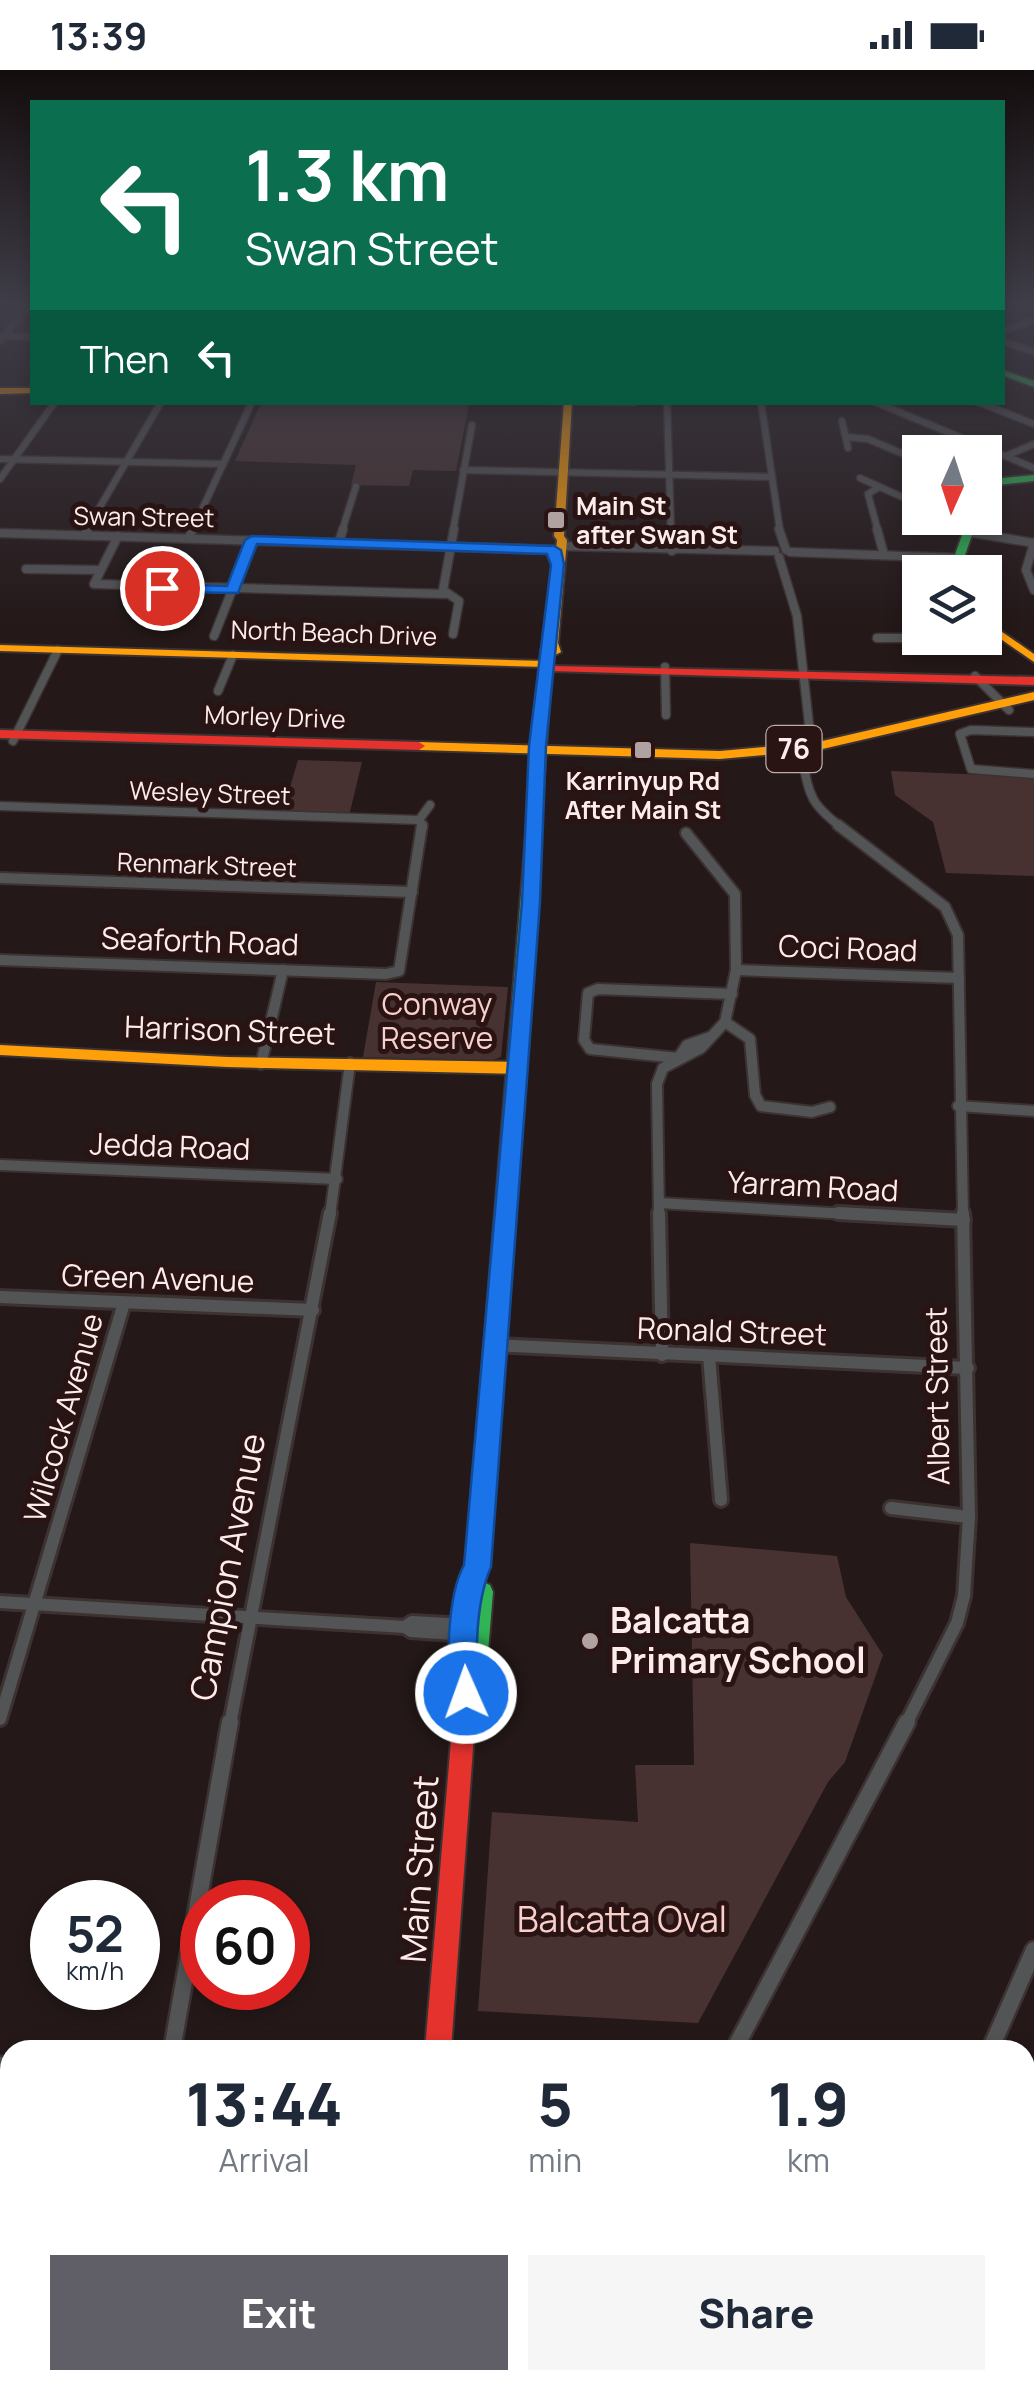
<!DOCTYPE html>
<style>
body{margin:0;font-family:Manrope,sans-serif;background:#f6f6f7;color:#1f2937;height:100vh;display:flex;flex-direction:column;font-size:38px;white-space:nowrap}
*{box-sizing:border-box;margin:0}
p{font-size:32px;color:#747a83}
.icon{flex:none;width:55px;height:55px;fill:none;stroke:currentColor;stroke-width:2;stroke-linecap:round;stroke-linejoin:round}
.map{position:relative;flex:1;overflow:hidden}
.panel{position:absolute;left:0px;top:1970px;width:1035px;height:350px;display:flex;flex-direction:column;background:#fff;border-radius:30px 30px 0 0;box-shadow:0 5px 15px #0003}
.panel>*{flex:none}
.guide{position:absolute;left:30px;top:30px;width:975px;height:305px;border-radius:0px;box-shadow:0 5px 15px #0003;background:#0b6e4f;color:#fff;overflow:hidden}
.needle{width:65px;rotate:183deg}
.tools{position:absolute;left:902px;top:365px;display:grid;gap:20px}
.tools a{display:grid;place-items:center;width:100px;height:100px;border-radius:0px;background:#fff;box-shadow:0 5px 15px #0003;font-size:50px}
.speed{position:absolute;left:30px;top:1810px;display:flex;gap:20px;font-size:50px;font-weight:700;text-align:center}
.speed>*{display:grid;place-content:center;width:130px;height:130px;border-radius:50%;background:#fff;box-shadow:0 5px 15px #0003;line-height:1}
.speed small{font-size:25px;font-weight:400}
.speed .limit{border:15px solid #d22;background:#fff;color:#111}
.pin{position:absolute;display:grid;place-items:center;width:85px;height:85px;color:#fff;margin:-42px;border:5px solid #fff;border-radius:50%;box-shadow:0 2px 10px #0007}
.me{position:absolute;width:110px;margin:-55px;rotate:358deg;stroke-linejoin:round;filter:drop-shadow(0 0 8px #0008)}
.turn{display:flex;align-items:center;gap:35px;height:210px;padding:0 50px;font-size:45px}
.turn .icon{width:130px;height:130px;stroke-width:2.5}
.turn b{display:block;font-size:70px;line-height:85px}
.then{display:flex;align-items:center;height:95px;padding:0 50px;background:#0003;gap:20px;font-size:38px}
.eta{display:flex;justify-content:space-evenly;align-items:center;height:170px;text-align:center}
.eta b{font-size:60px;font-weight:800;line-height:70px}
.primary-button{display:flex;gap:20px;margin-top:auto;padding:20px 50px}
.primary-button a{flex:1;height:115px;border-radius:0px;background:#605f67;color:#fff;font-size:40px;font-weight:800;line-height:115px;text-align:center}
.primary-button a+a{background:#f6f6f7;color:#1f2937}
.status{display:flex;justify-content:space-between;align-items:center;height:70px;padding:0 50px;background:#fff;direction:ltr}
.status svg{height:28px;fill:currentColor}
.map>svg:first-child{display:block}
</style>
<div class="status"><b>13:39</b><svg viewBox="0 0 49 12"><path d="M0 12V9h3v3zM5 12V6h3v6zM10 12V3h3v9zM15 12V0h3v12zM26 1h20v11H26zM47 4h2v5h-2z"/></svg></div>
<div class="map">
<svg width="1034" height="2320" viewBox="0 0 1034 2320">
<rect width="100%" height="100%" fill="#241818"/>
<g fill="#473231">
<path d="M261,333L469,334L456,401L413,400L409,416L351,415L356,395L235,391Z"/>
<path d="M298,690L362,692L349,746L282,744Z"/>
<path d="M891,701L1034,707V806L946,803L933,752L895,725Z"/>
<path d="M376,912L508,917L501,987L493,990L363,987Z"/>
<path d="M690,1473L837,1486L846,1527L883,1585L845,1692L828,1712L698,1953L478,1941L492,1742L638,1752L635,1695H694Z"/>
</g>
<g fill="none" stroke-linecap="round" stroke-linejoin="round">
<defs>
<g id="street-far4">
<path d="M1021,234L1034,239"/>
<path d="M1002,261L1034,250"/>
<path d="M3,266L32,267"/>
<path d="M0,271L30,234"/>
<path d="M1002,271L1034,282"/>
<path d="M667,332L671,461"/>
<path d="M761,332L780,461"/>
<path d="M875,332L1034,398"/>
<path d="M978,332L1034,354"/>
<path d="M842,351L848,378"/>
<path d="M846,367L868,369L920,391"/>
<path d="M1006,386L1034,374"/>
<path d="M0,389L223,394"/>
<path d="M463,400L772,407"/>
<path d="M860,408L920,435"/>
<path d="M0,409L55,332"/>
<path d="M86,461L161,332"/>
<path d="M192,461L252,332"/>
<path d="M342,461L356,416"/>
<path d="M453,461L472,355"/>
<path d="M878,461L868,424L879,417"/>
</g>
<g id="street-far3">
<path d="M671,459L672,481"/>
<path d="M779,459L786,480"/>
<path d="M877,459L884,485"/>
<path d="M968,462L1034,473"/>
<path d="M0,463L561,480"/>
<path d="M84,465L88,459"/>
<path d="M118,466L94,514L445,524"/>
<path d="M189,467L193,459"/>
<path d="M339,472L343,459"/>
<path d="M1034,473L1026,500L1034,520"/>
<path d="M562,476L775,481"/>
<path d="M790,482L958,488"/>
<path d="M779,487L797,546L810,663"/>
<path d="M26,499L100,500"/>
<path d="M453,564L459,531L443,520L454,459"/>
<path d="M214,566L252,470"/>
<path d="M877,568H970"/>
<path d="M665,597L666,645"/>
<path d="M975,606L1009,640"/>
<path d="M218,621L233,585"/>
<path d="M1034,662L971,660L960,664L971,699L1034,704"/>
<path d="M13,671L58,580"/>
<path d="M802,686C809,724 809,733 841,757"/>
<path d="M0,736L419,750"/>
<path d="M423,757L419,750L430,735"/>
</g>
<g id="street-far2">
<path d="M838,755L945,837L958,865L963,1146"/>
<path d="M0,808L412,822"/>
<path d="M0,890L386,904L399,901L422,755"/>
<path d="M736,900L959,908"/>
<path d="M725,952L750,969L755,1025L761,1036L812,1042L830,1037"/>
<path d="M678,988L590,979L584,970L588,923L598,919L732,924"/>
<path d="M678,988L687,975L710,967"/>
<path d="M261,994L283,900"/>
<path d="M958,1036L1034,1041"/>
<path d="M0,1095L337,1109"/>
<path d="M659,1133L883,1146"/>
<path d="M330,1146L350,993"/>
<path d="M659,1146L657,1014L663,998L701,978L725,952L736,900L735,824L686,763"/>
</g>
<g id="street-far1">
<path d="M659,1143L662,1285"/>
<path d="M838,1143L964,1150"/>
<path d="M0,1227L313,1240"/>
<path d="M495,1275L968,1298"/>
<path d="M709,1286L721,1430"/>
<path d="M891,1438L969,1447"/>
<path d="M0,1532L405,1557L411,1561L468,1565"/>
<path d="M405,1557L412,1552L465,1555"/>
<path d="M0,1649L124,1233"/>
<path d="M230,1654L330,1143"/>
<path d="M906,1654L957,1553L964,1526L969,1447L963,1143"/>
</g>
<g id="street">
<path d="M172,1980L230,1652"/>
<path d="M734,1980L907,1652"/>
<path d="M990,1980L1034,1880"/>
<path d="M0,1995L10,1996"/>
<path d="M704,2310V2320"/>
<path d="M953,2310L954,2320"/>
<path d="M104,2320L106,2310"/>
</g>
<g id="fast">
<path d="M1002,300L1034,311V317L1002,305Z"/>
<path d="M500,332H639L635,335Z"/>
<path d="M1034,405V411L997,415L985,424V416L994,409Z"/>
<path d="M968,448H978L959,502H949Z"/>
<path d="M552,570L558,573L553,580L488,1497L483,1512L490,1515L493,1522L486,1606L474,1631L466,1634L458,1631L455,1623L459,1613C442,1593 459,1522 466,1497L541,580Z"/>
</g>
<g id="slow">
<path d="M0,318H32V323L0,324Z"/>
<path d="M564,332H572L564,466L567,470L558,573L561,582L555,585L551,584L546,573L557,470L554,466Z"/>
<path d="M985,550L1034,584V592L985,558Z"/>
<path d="M0,575L546,591L552,594L546,597L0,581Z"/>
<path d="M1034,622V630L818,680L720,689L419,680L413,676L419,672L720,681L818,672Z"/>
<path d="M0,975L227,987L518,992L526,998L518,1004L227,997L0,985Z"/>
<path d="M398,2310H428L427,2320H397Z"/>
</g>
<g id="jam">
<path d="M554,596L1034,607V615L550,601V597Z"/>
<path d="M0,660L419,672L425,676L419,680L0,668Z"/>
<path d="M464,1593L472,1596L477,1623L451,1980H425L455,1623L453,1604L456,1596Z"/>
</g>
</defs>
<use href="#street-far4" stroke="#3d3232" stroke-width="9"/>
<use href="#street-far3" stroke="#3d3232" stroke-width="11"/>
<use href="#street-far2" stroke="#3d3232" stroke-width="14"/>
<use href="#street-far1" stroke="#3d3232" stroke-width="18"/>
<use href="#street" stroke="#3d3232" stroke-width="21"/>
<use href="#fast" stroke="#3d3232" stroke-width="4"/>
<use href="#slow" stroke="#3d3232" stroke-width="4"/>
<use href="#jam" stroke="#3d3232" stroke-width="4"/>
<use href="#street-far4" stroke="#535456" stroke-width="6"/>
<use href="#street-far3" stroke="#535456" stroke-width="8"/>
<use href="#street-far2" stroke="#535456" stroke-width="10"/>
<use href="#street-far1" stroke="#535456" stroke-width="12"/>
<use href="#street" stroke="#535456" stroke-width="16"/>
<use href="#fast" fill="#30b455" fill-rule="evenodd"/>
<use href="#slow" fill="#ff9f0a" fill-rule="evenodd"/>
<use href="#jam" fill="#e5322d" fill-rule="evenodd"/>
</g>
<linearGradient id="sky" x2="0" y2="1"><stop stop-color="#140d0d"/><stop offset="0.42" stop-color="#3f3d48"/><stop offset="1" stop-color="#3f3d48" stop-opacity="0"/></linearGradient>
<rect width="1034" height="559" fill="url(#sky)"/>
<path fill="#1a73e8" stroke="#114b97" stroke-width="2.5" d="M252,466L554,476L561,480L564,494L546,676L540,832L491,1497C478,1526 476,1569 477,1602C477,1614 482,1621 477,1633L466,1637L456,1633C443,1603 448,1524 464,1495L522,832L529,676L551,495L547,484L257,474L238,523L162,522L155,518L162,514L227,516L245,470Z"/>
<g fill="#b0a2a1" stroke="#291413" stroke-width="4">
<rect x="546" y="440" width="20" height="20" rx="5"/>
<rect x="633" y="670" width="20" height="20" rx="5"/>
<circle cx="590" cy="1571" r="10"/>
</g>
<g text-anchor="middle" stroke-width="10" stroke-linejoin="round" paint-order="stroke">
<g font-size="25" font-weight="bold" fill="#fceceb" stroke="#291413" text-anchor="start">
<text x="576" y="445">Main St<tspan x="576" dy="29">after Swan St</tspan></text>
<text x="643" y="720" text-anchor="middle">Karrinyup Rd<tspan x="643" dy="29">After Main St</tspan></text>
</g>
<g font-size="25" fill="#fceceb" stroke="#291413">
<text transform="translate(144 447) rotate(1)" y="9">Swan Street</text>
<text transform="translate(334 563) rotate(2)" y="9">North Beach Drive</text>
<text transform="translate(275 647) rotate(2)" y="9">Morley Drive</text>
<text transform="translate(210 723) rotate(2)" y="9">Wesley Street</text>
<text transform="translate(207 795) rotate(2)" y="9">Renmark Street</text>
</g>
<rect fill="#291413" stroke="#bdabaa" stroke-width="2.5" x="766.5" y="656" width="55" height="46" rx="8"/>
<g font-size="28" font-weight="bold" fill="#fceceb">
<text x="794" y="689">76</text>
</g>
<g font-size="30" fill="#fceceb" stroke="#291413">
<text transform="translate(200 872) rotate(2)" y="10">Seaforth Road</text>
<text transform="translate(848 879) rotate(2)" y="10">Coci Road</text>
<text transform="translate(230 961) rotate(2)" y="10">Harrison Street</text>
<text transform="translate(170 1077) rotate(2)" y="10">Jedda Road</text>
<text transform="translate(813 1117) rotate(3)" y="10">Yarram Road</text>
<text transform="translate(158 1209) rotate(2)" y="10">Green Avenue</text>
<text transform="translate(732 1262) rotate(2)" y="10">Ronald Street</text>
<text transform="translate(938 1326) rotate(-91)" y="10">Albert Street</text>
<text transform="translate(64 1348) rotate(-74)" y="10">Wilcock Avenue</text>
</g>
<g font-size="30" fill="#f9cfcc" stroke="#291413">
<text x="437" y="945">Conway<tspan x="437" dy="34">Reserve</tspan></text>
</g>
<g font-size="35" fill="#fceceb" stroke="#291413">
<text transform="translate(228 1497) rotate(-79)" y="12">Campion Avenue</text>
<text transform="translate(420 1799) rotate(-86)" y="12">Main Street</text>
</g>
<g font-size="35" font-weight="bold" fill="#fceceb" stroke="#291413" text-anchor="start">
<text x="610" y="1563">Balcatta<tspan x="610" dy="40">Primary School</tspan></text>
</g>
<g font-size="35" fill="#f9cfcc" stroke="#291413">
<text x="622" y="1862">Balcatta Oval</text>
</g>
</g>
</svg>
<div class="tools">
<a><svg class="needle" viewBox="-14 -14 28 28"><path d="M0-13l5 13h-10z" fill="#e53935"/><path d="M0 13l5-13h-10z" fill="#747a83"/></svg></a>
<a><svg class="icon" aria-label="layers" viewBox="0 0 24 24"><path d="M12 4l9 5-9 5-9-5zM3 14l9 5 9-5"/></svg></a>
</div>
<div class="speed"><div>52<small>km/h</small></div><div class="limit">60</div></div>
<div class="pin" style="left:162px;top:518px;background:#d93025"><svg class="icon" aria-label="arrive" viewBox="0 0 24 24"><path d="M6 21V4h12l-3 4 3 4H6"/></svg></div>
<svg class="me" style="left:466px;top:1623px" viewBox="-20 -20 40 40"><circle r="17" fill="#1a73e8" stroke="#fff" stroke-width="3"/><path d="M0-11L8 9 0 5-8 9z" fill="#fff"/></svg>
<div class="guide">
<div class="turn"><svg class="icon" aria-label="left" viewBox="0 0 24 24"><path d="M17 20v-9H6M10 6l-5 5 5 5"/></svg><div><b>1.3 km</b>Swan Street</div></div>
<div class="then">Then<svg class="icon" aria-label="left" viewBox="0 0 24 24"><path d="M17 20v-9H6M10 6l-5 5 5 5"/></svg></div>
</div>
<section class="panel">
<div class="eta">
<div><b>13:44</b><p>Arrival</p></div>
<div><b>5</b><p>min</p></div>
<div><b>1.9</b><p>km</p></div>
</div>
<div class="primary-button"><a>Exit</a><a>Share</a></div>
</section>
</div>
